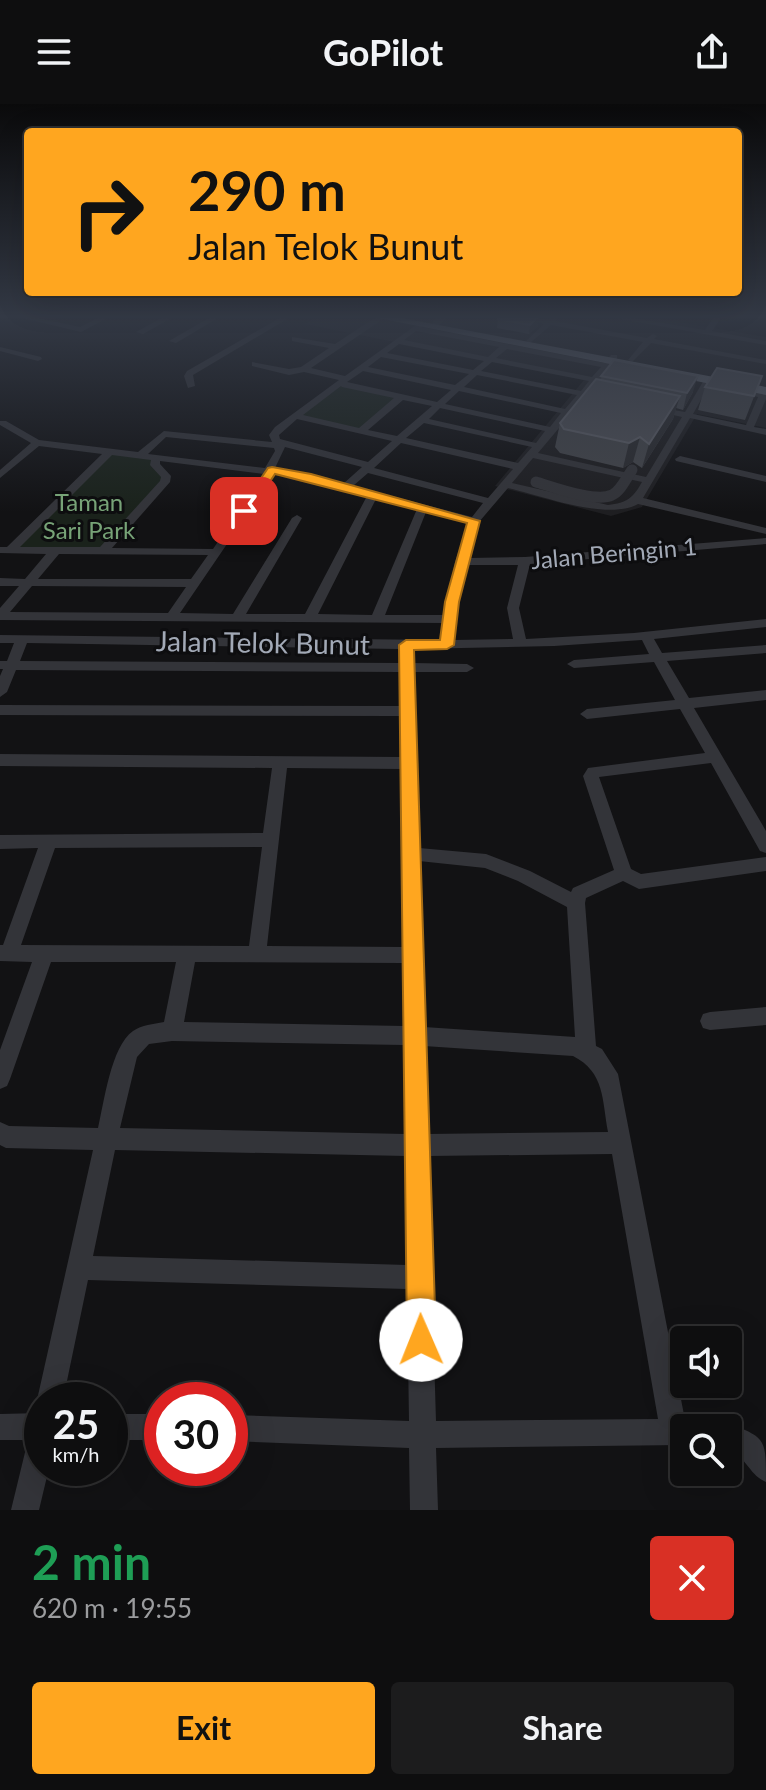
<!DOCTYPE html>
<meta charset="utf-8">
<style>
body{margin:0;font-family:Lato,sans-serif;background:#1c1c1d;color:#f1f3f6;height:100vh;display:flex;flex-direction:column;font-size:30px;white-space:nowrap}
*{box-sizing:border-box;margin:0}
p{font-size:26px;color:#9b9c9e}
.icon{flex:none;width:44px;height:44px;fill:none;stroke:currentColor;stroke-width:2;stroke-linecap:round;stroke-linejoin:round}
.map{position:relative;height:1406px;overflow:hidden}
.details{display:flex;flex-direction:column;background:#0e0e0f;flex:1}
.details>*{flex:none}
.hud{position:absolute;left:24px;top:24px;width:718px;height:168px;border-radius:8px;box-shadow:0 8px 32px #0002,0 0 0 2px #2e2e2f;background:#ffa61f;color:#111;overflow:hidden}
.tools{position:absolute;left:670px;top:1222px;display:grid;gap:16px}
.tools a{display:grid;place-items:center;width:72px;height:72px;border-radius:8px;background:#0e0e0f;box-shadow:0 8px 32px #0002,0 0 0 2px #2e2e2f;font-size:40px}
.speed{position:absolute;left:24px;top:1278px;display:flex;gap:16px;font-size:40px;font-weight:700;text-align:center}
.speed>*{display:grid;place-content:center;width:104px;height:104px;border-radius:50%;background:#0e0e0f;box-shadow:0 8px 32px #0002,0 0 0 2px #2e2e2f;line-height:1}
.speed small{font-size:20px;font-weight:400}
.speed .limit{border:12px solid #d22;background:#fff;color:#111}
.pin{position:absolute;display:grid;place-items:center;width:68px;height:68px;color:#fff;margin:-34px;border-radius:16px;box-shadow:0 4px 12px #0006}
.me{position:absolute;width:88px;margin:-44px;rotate:359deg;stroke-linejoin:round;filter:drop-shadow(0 0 6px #0008)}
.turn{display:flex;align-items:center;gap:28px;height:168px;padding:0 32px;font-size:36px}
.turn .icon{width:104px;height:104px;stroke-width:2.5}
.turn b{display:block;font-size:56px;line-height:68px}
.round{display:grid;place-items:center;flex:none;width:84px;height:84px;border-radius:8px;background:#1c1c1d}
.head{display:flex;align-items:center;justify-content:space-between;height:136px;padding:0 32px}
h1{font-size:48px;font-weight:700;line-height:60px;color:#1e9e55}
.primary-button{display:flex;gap:16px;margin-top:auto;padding:16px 32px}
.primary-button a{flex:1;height:92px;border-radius:8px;background:#ffa61f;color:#111;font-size:32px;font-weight:700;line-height:92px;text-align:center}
.primary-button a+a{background:#1c1c1d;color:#f1f3f6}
header{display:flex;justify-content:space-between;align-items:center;height:104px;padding:0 32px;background:#0e0e0f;font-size:36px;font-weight:700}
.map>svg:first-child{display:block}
</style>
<header><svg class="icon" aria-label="menu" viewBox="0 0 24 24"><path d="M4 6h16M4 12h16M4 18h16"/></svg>GoPilot<svg class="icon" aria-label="share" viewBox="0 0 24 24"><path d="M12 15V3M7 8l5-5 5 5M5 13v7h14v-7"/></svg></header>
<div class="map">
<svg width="766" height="1406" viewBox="0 0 766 1406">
<rect width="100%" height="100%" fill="#121214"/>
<path fill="#1e1e21" d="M319,211H637L766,233V324L697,310L642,403L611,412L495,382L584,276L305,220Z"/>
<g fill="#1a221b">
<path d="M342,280L401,293L359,328L295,312Z"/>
<path d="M110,348L155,353L165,372L103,447L11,446Z"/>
</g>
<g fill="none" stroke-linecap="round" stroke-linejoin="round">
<g fill="#333439" fill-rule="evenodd">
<path d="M10,211H24L80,223L104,211H113L81,228Z"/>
<path d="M167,211H177L143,230L136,228Z"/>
<path d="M214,211H223L176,239L169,237Z"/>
<path d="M285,211H294L193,271L195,282L188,284L184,272L187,267Z"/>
<path d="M379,211H383V215L311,264L345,272L419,219L423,221L421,223L604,259L611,251H617V255L589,288L607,292V296L585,293L538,349L646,373L682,313L651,306V302L685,308L704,276L708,273L712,276L693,310L746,321L758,293L732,287L736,284L760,288L766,285V295L754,323L766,325V331L690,314L643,394L766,424V430L638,400C607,417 543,392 508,384L479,418L470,454L525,453L766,434V440L530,460L519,504L526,535L634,529L766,515V523L654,535L662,549L766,541V549L667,557L689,594L766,586V596L694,604L766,727V749L760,747L711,659L599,673L631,765L641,770L766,753V767L639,785L623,777L586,794L585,799L596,942L602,945L618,970L685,1316L692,1318L694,1324H684L682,1341L436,1344L438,1406H410L409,1344L230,1337V1311L409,1317L407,1185L88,1176L63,1296H42L41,1305L37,1296L93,1046L6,1044L0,1041V1018L9,1022L98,1024C104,999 111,942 133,927C142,921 153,920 164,918L176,858H51L10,975L7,982L0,985V946L32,858L0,857V841H3L38,744L0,745V731L263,729L272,664L0,662V650L401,653L400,612L0,611V601L400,602V568L16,566L7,588L0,593V572L3,565H0V557H7L14,539H0V531L441,536L443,519L0,516V504L19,482H0V474L25,475L46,450L0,449V443H7L102,350L39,342L0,374V366L31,339L0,321V317H6L39,336L138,348L164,327L272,338L269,331L275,323L339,276L304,268L289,271L252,262V258L289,265L301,263L329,244L292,237V233L335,240ZM416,227L499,243L488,253L404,236ZM399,240L484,257L473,266L387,249ZM507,245L601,263L592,273L496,254ZM381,253L469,270L455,281L368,263ZM492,258L589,277L581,287L481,267ZM363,267L451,286L437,298L347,278ZM477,271L577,291L565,305L464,283ZM341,282L342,283L394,294L359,324L303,311ZM459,287L561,309L550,323L445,300ZM403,296L432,302L397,332L368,326ZM440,304L545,327L536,339L429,315ZM297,315L392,337L368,358L280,335L279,331ZM424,319L532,343L518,359L406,334ZM166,333L274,344L275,347L265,364L148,350ZM401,339L513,365L488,394L374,364ZM285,343L362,363L343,380L276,365L275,364ZM112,351L151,356L150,361L161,373L160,377L100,443H20ZM533,354L642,378C633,394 627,399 608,401L512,379ZM160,357L264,370L213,445L112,444L170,378L171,372L160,360ZM368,369L483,399L472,413L353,382ZM274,371L293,373L367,392L305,510H246L302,414L297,411L292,414L233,510L180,509ZM376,395L417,405L372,511L318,510ZM426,408L468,419L455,458L444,511H385ZM59,450L208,451L191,475H38ZM468,461H518L507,504L513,535L454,536L458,498ZM32,482L186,483L168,509L10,508ZM642,536L649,550L574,556L567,560L574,564L654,558L675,596L587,605L580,610L587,615L680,605L705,649L588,664L583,672L614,766L573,784L571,788L530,767L486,750L419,744L413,568H467L474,564L467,560L413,559V545L554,542ZM27,539L399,545L400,559L20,557ZM287,664L401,665L403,843L267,842ZM262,743L249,842L21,841L55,744ZM419,757L485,764L518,777L567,803L575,933L424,923ZM195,858L403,859L404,922L184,918ZM172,937L404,941L405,1030L120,1024L137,953L149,940ZM424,942L573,952C605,968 602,996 608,1028L427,1030ZM115,1046L406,1052L407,1161L93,1152ZM612,1050L658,1315L436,1317L428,1052Z"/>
<path d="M442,211H450L439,221H433V217Z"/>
<path d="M504,211L548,216L556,211L559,213L555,217L647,234L653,230L657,232L654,235L766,256V260L651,239L632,258L628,256L643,238L551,221L530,239L526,237L544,220Z"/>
<path d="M598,211H615L705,226L715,211H723L712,227L766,237V241Z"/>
<path d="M0,243L41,253L42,255L38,257L0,247Z"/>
<path d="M680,352L766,372V378L676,357L675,355Z"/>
<path d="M766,903V921L710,926L703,924L700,917L703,910L710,908Z"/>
<path d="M42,1309V1364H49L39,1406H11L28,1336H0V1310Z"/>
<rect x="110" y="1310" width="52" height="26"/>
<path d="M728,1319C766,1334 766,1334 766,1378C749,1371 746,1352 728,1345V1324H718Z"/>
</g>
<path fill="#5e626b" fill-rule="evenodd" d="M363,211H386L766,283V291Z"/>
<path stroke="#333439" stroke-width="11" d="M536,378C553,383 596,399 612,391C621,387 626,374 632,366"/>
</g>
<g fill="#43454a">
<path d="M498,215L538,222L529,230L497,224Z"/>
<path d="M601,272L693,288L683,306L676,304L673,315L642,364L633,358L623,364L560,349L555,343L560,319L600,276Z"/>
<path d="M762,272L745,316L698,306L705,283Z"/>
</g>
<g fill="#2b2c30">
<path d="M539,212L538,222L529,230L530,221Z"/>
<path d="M698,272L693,288L683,306L687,289Z"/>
<path d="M680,292L673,315L642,364L649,340Z"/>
<path d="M640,333L633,358L623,364L629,339Z"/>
</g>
<g fill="#4d4f56" stroke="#5b5d65" stroke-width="2">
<path d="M502,211H533L539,212L530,221L498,215Z"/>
<path d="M614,256L698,272L687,289L601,272Z"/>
<path d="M717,264L762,272L754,292L705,283Z"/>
<path d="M596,275L680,292L649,340L640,333L629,339L564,325L560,319Z"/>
</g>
<linearGradient id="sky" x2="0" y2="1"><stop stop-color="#0a0a0b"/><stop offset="0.52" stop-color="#333945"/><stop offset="1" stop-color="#333945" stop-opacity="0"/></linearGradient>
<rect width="766" height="408" fill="url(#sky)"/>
<path fill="#ffa61f" stroke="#a66c14" stroke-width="2" d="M272,363L311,370L480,417L459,498L454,541L447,545L414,546L436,1236L431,1247L421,1251L411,1247L407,1236L399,541L406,536H440L445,498L467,419L275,370L249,410H240V405L268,364Z"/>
<g text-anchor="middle" stroke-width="6" stroke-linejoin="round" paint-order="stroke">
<g font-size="24" fill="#77a377" stroke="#0d0d0f">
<text x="89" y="407">Taman<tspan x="89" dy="28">Sari Park</tspan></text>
</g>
<g font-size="24" fill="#a2a9b6" stroke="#0d0d0f">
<text transform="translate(614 450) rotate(-5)" y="8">Jalan Beringin 1</text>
</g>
<g font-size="28" fill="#a2a9b6" stroke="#0d0d0f">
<text transform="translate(263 539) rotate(1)" y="10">Jalan Telok Bunut</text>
</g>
</g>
</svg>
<div class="tools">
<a><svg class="icon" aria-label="sound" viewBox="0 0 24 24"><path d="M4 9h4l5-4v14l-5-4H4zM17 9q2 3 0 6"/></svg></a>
<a><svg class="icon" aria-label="search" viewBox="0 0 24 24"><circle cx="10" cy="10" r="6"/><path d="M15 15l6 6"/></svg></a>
</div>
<div class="speed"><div>25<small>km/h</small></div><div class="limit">30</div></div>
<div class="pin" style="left:244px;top:407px;background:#d93025"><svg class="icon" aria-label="arrive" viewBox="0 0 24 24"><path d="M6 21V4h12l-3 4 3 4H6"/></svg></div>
<svg class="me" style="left:421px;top:1236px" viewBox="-20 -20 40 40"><circle r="19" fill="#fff"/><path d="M0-13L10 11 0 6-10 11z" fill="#ffa61f"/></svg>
<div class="hud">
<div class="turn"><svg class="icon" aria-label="right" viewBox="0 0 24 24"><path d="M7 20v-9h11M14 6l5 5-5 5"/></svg><div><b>290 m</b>Jalan Telok Bunut</div></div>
</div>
</div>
<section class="details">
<div class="head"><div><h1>2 min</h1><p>620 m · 19:55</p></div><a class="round" style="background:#d93025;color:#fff"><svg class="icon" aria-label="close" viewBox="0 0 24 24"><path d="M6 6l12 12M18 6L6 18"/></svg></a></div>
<div class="primary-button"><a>Exit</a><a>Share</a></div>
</section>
